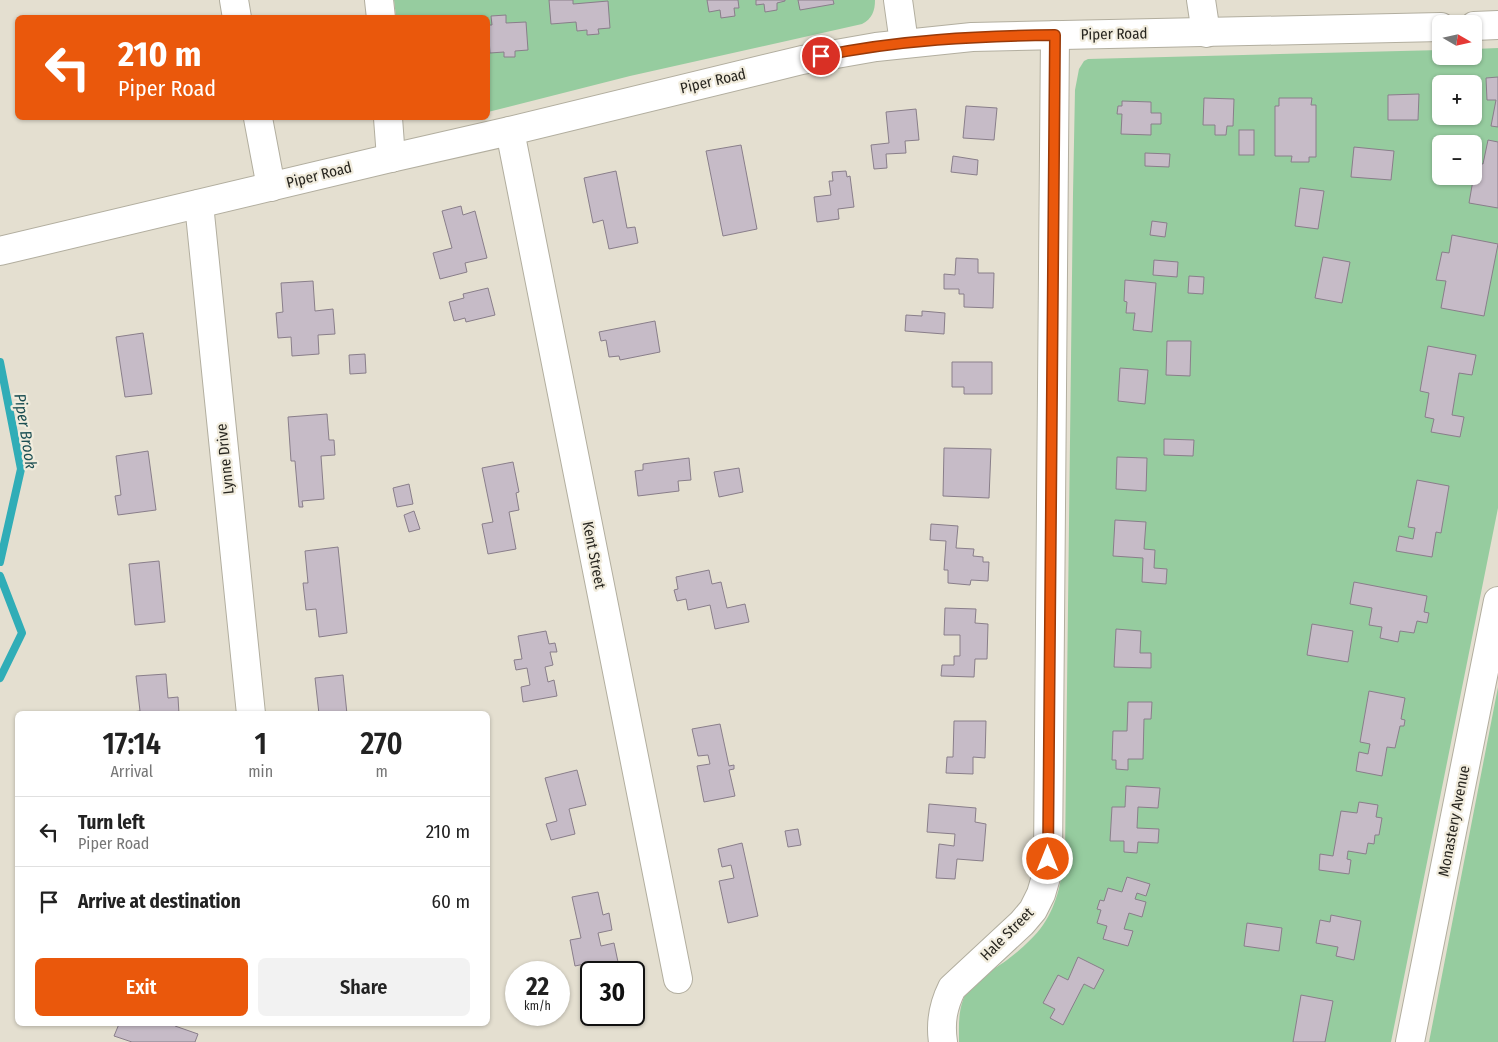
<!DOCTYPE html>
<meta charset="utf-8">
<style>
body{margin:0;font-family:"Fira Sans Condensed",sans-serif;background:#f2f2f2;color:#222;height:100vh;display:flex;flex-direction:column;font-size:19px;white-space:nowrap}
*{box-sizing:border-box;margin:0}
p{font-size:16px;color:#767676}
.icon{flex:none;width:28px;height:28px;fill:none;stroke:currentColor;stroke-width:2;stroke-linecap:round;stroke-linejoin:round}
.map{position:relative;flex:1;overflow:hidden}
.side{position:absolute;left:15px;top:711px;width:475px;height:315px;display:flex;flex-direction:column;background:#fff;border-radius:8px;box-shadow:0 1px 4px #0004}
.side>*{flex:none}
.guide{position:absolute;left:15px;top:15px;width:475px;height:105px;border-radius:8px;box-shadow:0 1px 4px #0004;background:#ea580c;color:#fff;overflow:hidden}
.needle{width:32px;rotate:99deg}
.fabs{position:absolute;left:1432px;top:15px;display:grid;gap:10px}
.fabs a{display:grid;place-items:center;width:50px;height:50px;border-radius:8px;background:#fff;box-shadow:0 1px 4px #0004;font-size:25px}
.speed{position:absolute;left:505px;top:961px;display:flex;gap:10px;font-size:25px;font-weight:700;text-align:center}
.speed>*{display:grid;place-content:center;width:65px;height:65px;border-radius:50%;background:#fff;box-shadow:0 1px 4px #0004;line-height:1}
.speed small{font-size:12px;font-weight:400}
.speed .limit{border:2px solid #111;border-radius:8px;background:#fff;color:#111}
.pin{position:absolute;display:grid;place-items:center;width:42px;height:42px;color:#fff;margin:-21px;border:2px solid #fff;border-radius:50%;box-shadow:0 1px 5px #0007}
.me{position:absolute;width:55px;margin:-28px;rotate:0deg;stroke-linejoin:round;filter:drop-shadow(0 0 4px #0008)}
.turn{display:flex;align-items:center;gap:18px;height:105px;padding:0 20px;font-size:22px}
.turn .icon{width:65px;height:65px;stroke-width:2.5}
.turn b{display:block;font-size:35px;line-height:42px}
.eta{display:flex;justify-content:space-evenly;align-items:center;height:85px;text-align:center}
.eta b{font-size:30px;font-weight:600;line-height:35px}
.action{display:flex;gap:10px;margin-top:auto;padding:10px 20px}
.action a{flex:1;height:58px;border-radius:8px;background:#ea580c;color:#fff;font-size:20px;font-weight:600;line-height:58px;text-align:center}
.action a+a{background:#f2f2f2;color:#222}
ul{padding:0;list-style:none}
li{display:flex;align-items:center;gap:15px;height:70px;padding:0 20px;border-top:1px solid #e0e0e0}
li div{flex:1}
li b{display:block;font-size:19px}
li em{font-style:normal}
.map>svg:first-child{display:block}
</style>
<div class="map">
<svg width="1498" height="1042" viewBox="0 0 1498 1042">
<rect width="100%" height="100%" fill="#e4dfd0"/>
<g fill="#96cc9f" fill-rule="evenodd">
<path d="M394,0H875C875,11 872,19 862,24L630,76L488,112V18L396,17Z"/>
<path d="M1498,48V508L1391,1042H959C959,1028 958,1014 963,1000C970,980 991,972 1007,960C1019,951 1034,938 1043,925C1058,904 1062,877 1065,853L1073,194L1075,90L1079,69L1084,61L1088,59L1441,50V56H1474V49ZM1441,84H1474V116H1441ZM1441,144H1474V176H1441Z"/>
<path d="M1498,687V1042H1429L1437,1001Z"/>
</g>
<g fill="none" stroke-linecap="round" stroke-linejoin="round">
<g stroke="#30adb7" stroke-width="8">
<path d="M0,362L21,469L0,562"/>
<path d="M0,576L22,633L0,678"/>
</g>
</g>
<g fill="#c6bbc7" stroke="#897e8a">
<path d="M549,0H573V4L608,1L610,28L598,29L599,34L587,35V30L577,31L576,22L551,24Z"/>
<path d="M707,0H738L739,8H734L735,16L721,18L720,10L709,12Z"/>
<path d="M756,0H785V1L777,3V10L765,12L764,4L756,5Z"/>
<path d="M798,0H833L834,4L800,10Z"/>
<path d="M506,15V23L526,22L528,50L515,51V57H504V52L490,53L488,25H492L491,16Z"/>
<path d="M1498,77V127L1491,126L1496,100H1487L1486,78Z"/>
<path d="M1419,94L1418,120H1388V95Z"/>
<path d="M1204,98L1234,99L1233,126H1227L1226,135H1215V125H1203Z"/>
<path d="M1279,98H1312L1311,105H1316V157H1309V162H1291L1292,156H1275V106H1279Z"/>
<path d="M1122,101L1151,102V113H1161V124H1151V135L1121,134L1122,114H1117L1118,106H1122Z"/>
<path d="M966,106L997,108L994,140L963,138Z"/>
<path d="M916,109L919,140L905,141L906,153L886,154L887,168L874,169L871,145L889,143L886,112Z"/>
<rect x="1239" y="130" width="15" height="25"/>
<path d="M1488,140L1498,142V208L1469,203L1476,163L1483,164Z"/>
<path d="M741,145L757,229L723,236L706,151Z"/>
<path d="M1354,147L1394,151L1391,180L1351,177Z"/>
<path d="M1145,153L1170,154L1169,167L1145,166Z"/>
<path d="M953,156L978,160L977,175L951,172Z"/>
<path d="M616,171L627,228L635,227L638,243L609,249L603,220L593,223L584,178Z"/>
<path d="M846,171L847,177L850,176L854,207L838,209L839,219L817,222L814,197L831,195L829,181H833L832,172Z"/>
<path d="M1300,188L1324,191L1318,229L1295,226Z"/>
<path d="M461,206L463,215L475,211L487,258L465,263L467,272L440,279L433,253L452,248L442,211Z"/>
<path d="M1152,221L1167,223L1165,237L1150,235Z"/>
<path d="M1452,235L1498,244L1484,316L1441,308L1446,281L1436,280L1442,252L1449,253Z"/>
<path d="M1323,257L1350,262L1342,303L1315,298Z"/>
<path d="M956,258L978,259V273H994L993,308L964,307V294H959V289H944V274L955,275Z"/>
<path d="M1154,260L1178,262L1177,277L1153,275Z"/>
<path d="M1189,276L1204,277L1203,294L1188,293Z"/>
<path d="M1125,280L1156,283L1152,332L1133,330L1135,313H1126L1127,302L1124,301Z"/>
<path d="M313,281L315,311L333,309L335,334L318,335L319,354L292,356L291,337L278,338L276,313L283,312L281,283Z"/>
<path d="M488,288L495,315L466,322L465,318L454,321L449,302L464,298L463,294Z"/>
<path d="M922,311L945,313L944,334L905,331L906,315L922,316Z"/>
<path d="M655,321L660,352L620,360L619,356L609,357L606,340L601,341L599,332Z"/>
<path d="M143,333L152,394L125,397L116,337Z"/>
<path d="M1167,341H1191L1190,376L1166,375Z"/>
<path d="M1428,346L1476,355L1472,375L1459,373L1452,415L1464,417L1460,437L1431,432L1434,419L1425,417L1429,393L1420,391Z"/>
<path d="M365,354L366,373L350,374L349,355Z"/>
<path d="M952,362H992V394H964V387H952Z"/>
<path d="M1120,368L1148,370L1145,404L1118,401Z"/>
<path d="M327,414L329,440H334L335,455L321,456L324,499L302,501L303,507H299L295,461H291L288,417Z"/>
<path d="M1164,439L1194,440L1193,456L1164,455Z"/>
<path d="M944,448L991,449L989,498L943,496Z"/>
<path d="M148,451L156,510L118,515L115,496L121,495L116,456Z"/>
<path d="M1117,457L1147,458L1146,491L1116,489Z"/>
<path d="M689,458L691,480L678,481L679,491L638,496L635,471L643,470V464Z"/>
<path d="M513,462L519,492L516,493L519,510L509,512L516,549L488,554L482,524L493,522L482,468Z"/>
<path d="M739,468L743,492L719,497L714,472Z"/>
<path d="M1417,480L1449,486L1441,533L1436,532L1432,557L1396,551L1399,536L1413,539L1415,528L1408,527Z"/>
<path d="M409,484L413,504L397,507L393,488Z"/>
<path d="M414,511L420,529L409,532L404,515Z"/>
<path d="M1115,520L1146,522L1144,549L1155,550L1154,568L1167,569L1166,584L1142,582L1143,558L1113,556Z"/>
<path d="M931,524L958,526L956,548L974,549L973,556L983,557V562H989L988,581L971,580L970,585L948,583V570H944L946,541L930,540Z"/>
<path d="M338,547L347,633L319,637L316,609L306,610L303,583H308L305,551Z"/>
<path d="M159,561L165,622L135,625L129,564Z"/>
<path d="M709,570L712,584L721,582L727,608L745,604L749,622L715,629L710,605L688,610L686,599L677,601L674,590L678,589L676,577Z"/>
<path d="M1354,582L1427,596L1424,612L1429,613L1427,623L1417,621L1414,633L1400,631L1398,642L1380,638L1382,627L1369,625L1372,608L1350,604Z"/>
<path d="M945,608L976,609L975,623L988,624L987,659H975L974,677L941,676L942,665H954V656H960V635H944Z"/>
<path d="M1312,624L1353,631L1348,662L1307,655Z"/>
<path d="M1116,629L1141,631L1140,653H1151V668L1114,667Z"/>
<path d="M546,631L549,644L555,643L557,652H550L553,665L545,667L548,682L554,680L557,696L523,702L521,687L530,685L527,668L516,670L514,660L522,659L518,636Z"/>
<path d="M166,674L168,698L178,697L179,714H132V712L140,711L136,676Z"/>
<path d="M343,675L347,714H319L315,678Z"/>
<path d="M1369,691L1405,698L1401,719L1405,720L1404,726H1400L1395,748L1387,747L1382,776L1356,771L1359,752L1368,754L1370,744L1360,742Z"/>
<path d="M1128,702H1152L1151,719H1144L1143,759H1128V770L1116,769V760H1112L1113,731H1127Z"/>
<path d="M954,721H986L985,758L973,757V774L946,773L947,757H953Z"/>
<path d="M720,724L729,766L734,765V769L729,770L735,796L704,802L697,766L710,764L708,755L698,756L692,729Z"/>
<path d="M577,770L586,805L569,809L575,834L551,840L546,824L557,821L545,778Z"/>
<path d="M1126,786L1160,788L1158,808L1138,807L1137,828L1159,829L1158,843L1138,842L1137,853L1124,852V841H1110L1112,807H1125Z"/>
<path d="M1359,802L1378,805L1376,817L1382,818L1379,835H1375L1374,844L1368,843L1366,854L1348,851L1347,859L1351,860L1349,874L1319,870L1320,854L1333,856L1341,811L1357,813Z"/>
<path d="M929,804L976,808L975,822L986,824L983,861L957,859L955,879L936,878L939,844L954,846L955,834L927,832Z"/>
<path d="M798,829L801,845L788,847L785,831Z"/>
<path d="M742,843L758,916L728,923L719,881L734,878L731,865L722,867L718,849Z"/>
<path d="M1127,877L1150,884L1146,896L1137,893L1135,899L1146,902L1142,917L1129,913L1124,929L1133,931L1128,946L1103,939L1107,926L1097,923L1101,910L1097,909L1100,900L1104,901L1108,888L1122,892Z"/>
<path d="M598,892L603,915L609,913L612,930L598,933L601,946L614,943L618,962L595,967L594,962L575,966L570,940L581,938L572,897Z"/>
<path d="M1331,915L1361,921L1354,960L1336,956L1338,947L1316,943L1320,920L1330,922Z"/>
<path d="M1247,923L1282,928L1279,951L1244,946Z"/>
<path d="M1078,957L1104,970L1094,989L1084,984L1063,1025L1050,1018L1055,1009L1043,1003L1058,975L1068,980Z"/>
<path d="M1301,995L1333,1001L1325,1042H1293Z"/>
<path d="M119,1024H176L175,1026L198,1034L195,1042H132L114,1036Z"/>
</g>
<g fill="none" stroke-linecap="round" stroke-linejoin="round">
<defs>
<g id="minor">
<path d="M234,0L237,18"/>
<path d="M379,0L381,18"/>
<path d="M898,0L904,43"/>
<path d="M1201,0L1206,33"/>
<path d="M258,118L271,187"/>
<path d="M388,118L391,158"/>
<path d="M510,131L678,979"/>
<path d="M199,204L251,714"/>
<path d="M943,1042C940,1022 943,1006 952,988L1022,923L1033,910L1041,894L1046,877L1048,859L1055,35"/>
<path d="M1410,1042L1498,601"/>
</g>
<g id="major">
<path d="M1474,26L1498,25"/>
<path d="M0,251L391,158L510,131L802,60L876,47L972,37L1441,27"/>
</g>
</defs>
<use href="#minor" stroke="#b2ae9f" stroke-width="30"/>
<use href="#major" stroke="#b2ae9f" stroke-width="30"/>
<use href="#minor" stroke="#fff" stroke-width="28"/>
<use href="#major" stroke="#fff" stroke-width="28"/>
</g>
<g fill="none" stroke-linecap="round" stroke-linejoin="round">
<defs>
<path id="route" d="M821,56C898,40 976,36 1055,35L1048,859"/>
</defs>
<use href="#route" stroke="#983908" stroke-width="12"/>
<use href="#route" stroke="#ea580c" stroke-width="9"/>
</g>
<g text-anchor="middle" stroke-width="4.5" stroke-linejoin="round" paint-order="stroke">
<g font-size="15" fill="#282620" stroke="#f1ecdd">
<text transform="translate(1114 34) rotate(-1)" y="5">Piper Road</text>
<text transform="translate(713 81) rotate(-13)" y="5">Piper Road</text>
<text transform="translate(319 175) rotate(-14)" y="5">Piper Road</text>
<text transform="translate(225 459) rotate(-96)" y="5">Lynne Drive</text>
<text transform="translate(594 555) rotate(79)" y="5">Kent Street</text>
<text transform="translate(1454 821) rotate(-79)" y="5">Monastery Avenue</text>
<text transform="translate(1007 934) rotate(-45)" y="5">Hale Street</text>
</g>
<g font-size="16" font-style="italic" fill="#1c4f53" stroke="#f1ecdd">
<text transform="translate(26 431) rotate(81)" y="6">Piper Brook</text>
</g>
</g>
</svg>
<div class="fabs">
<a><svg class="needle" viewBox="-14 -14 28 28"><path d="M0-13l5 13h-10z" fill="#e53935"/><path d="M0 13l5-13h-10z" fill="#767676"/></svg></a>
<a>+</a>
<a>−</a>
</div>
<div class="speed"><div>22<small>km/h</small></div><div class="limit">30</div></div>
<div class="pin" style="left:821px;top:56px;background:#d93025"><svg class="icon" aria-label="arrive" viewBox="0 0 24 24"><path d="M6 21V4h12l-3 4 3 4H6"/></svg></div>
<svg class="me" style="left:1048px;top:859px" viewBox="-20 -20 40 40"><circle r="17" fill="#ea580c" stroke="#fff" stroke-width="3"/><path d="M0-11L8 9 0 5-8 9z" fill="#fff"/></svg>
<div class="guide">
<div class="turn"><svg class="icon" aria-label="left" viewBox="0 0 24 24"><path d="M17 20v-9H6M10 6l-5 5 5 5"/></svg><div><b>210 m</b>Piper Road</div></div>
</div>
<section class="side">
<div class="eta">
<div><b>17:14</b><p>Arrival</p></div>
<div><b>1</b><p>min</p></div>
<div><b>270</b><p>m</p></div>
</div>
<ul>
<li><svg class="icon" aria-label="left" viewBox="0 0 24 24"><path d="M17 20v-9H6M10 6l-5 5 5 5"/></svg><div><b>Turn left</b><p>Piper Road</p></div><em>210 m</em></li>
<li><svg class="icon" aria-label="arrive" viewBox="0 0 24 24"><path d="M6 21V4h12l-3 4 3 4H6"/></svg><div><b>Arrive at destination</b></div><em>60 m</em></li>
</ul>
<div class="action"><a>Exit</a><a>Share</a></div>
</section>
</div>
